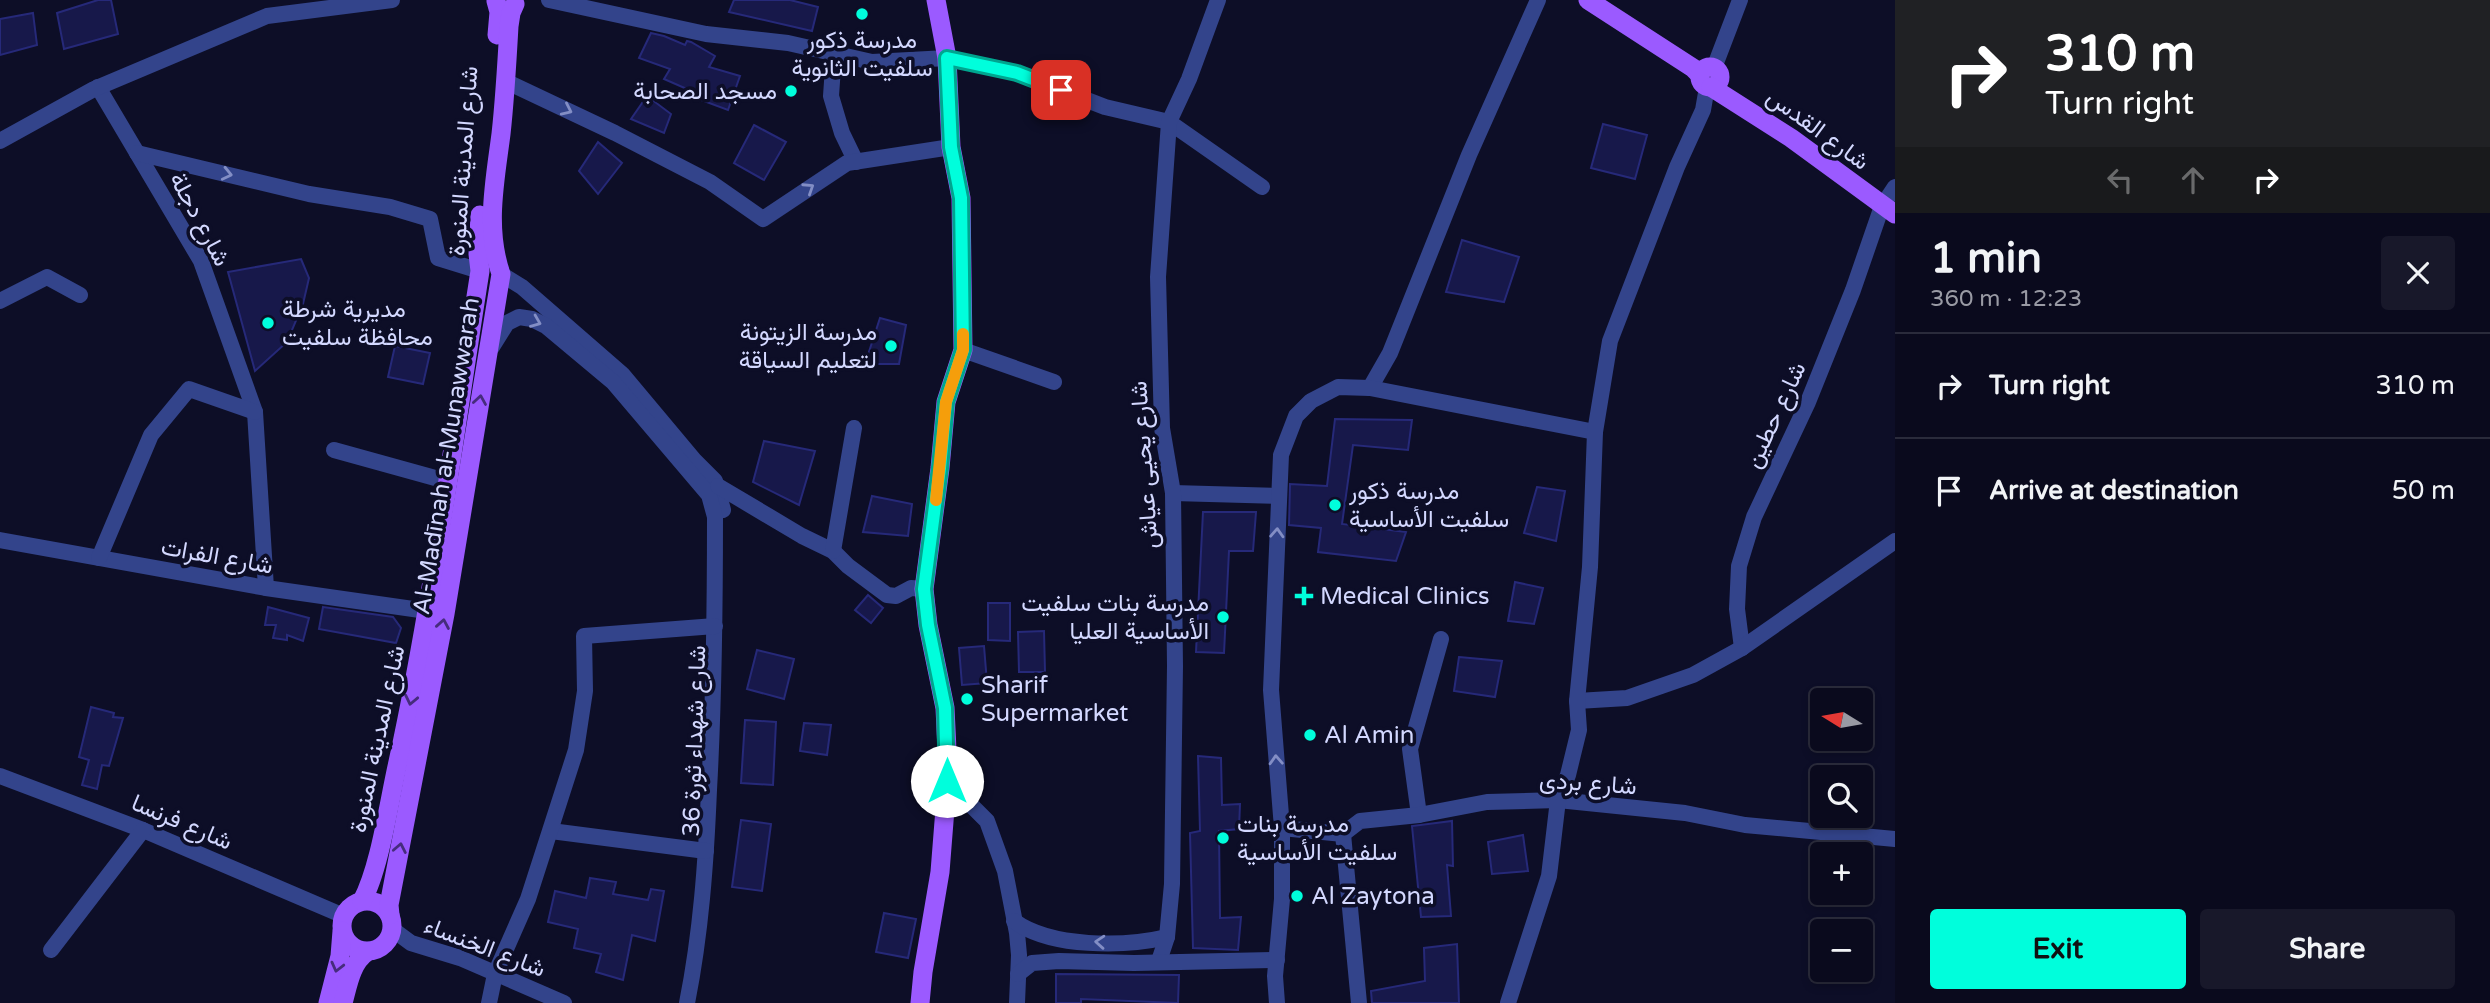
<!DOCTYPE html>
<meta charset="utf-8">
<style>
body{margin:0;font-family:"Varela Round",Vazirmatn,sans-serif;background:#18182a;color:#f1f3f6;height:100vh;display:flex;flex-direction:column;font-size:26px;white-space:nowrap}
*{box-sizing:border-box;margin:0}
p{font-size:23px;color:#999aa4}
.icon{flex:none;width:38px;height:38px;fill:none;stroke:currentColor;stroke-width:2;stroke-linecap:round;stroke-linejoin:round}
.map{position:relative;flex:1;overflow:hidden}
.drawer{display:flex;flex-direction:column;background:#0a0a1d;width:595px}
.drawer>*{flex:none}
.guide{background:#202124;color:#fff;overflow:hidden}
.needle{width:46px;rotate:281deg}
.buttons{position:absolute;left:1810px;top:688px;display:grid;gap:14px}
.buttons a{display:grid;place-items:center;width:63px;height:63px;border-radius:7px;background:#0a0a1d;box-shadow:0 4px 10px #0003,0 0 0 2px #2a2b3b;font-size:35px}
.pin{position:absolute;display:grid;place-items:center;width:60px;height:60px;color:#fff;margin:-30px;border-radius:14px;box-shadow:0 4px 10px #0006}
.me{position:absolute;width:77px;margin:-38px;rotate:0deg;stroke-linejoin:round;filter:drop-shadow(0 0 5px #0008)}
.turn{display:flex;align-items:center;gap:24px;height:147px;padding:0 35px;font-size:32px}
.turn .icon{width:91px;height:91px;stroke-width:2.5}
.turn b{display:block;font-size:49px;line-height:60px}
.lanes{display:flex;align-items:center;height:66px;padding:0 35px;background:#0003;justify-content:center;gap:35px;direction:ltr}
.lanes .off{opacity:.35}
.round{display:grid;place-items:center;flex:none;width:74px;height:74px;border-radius:7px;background:#18182a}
.headline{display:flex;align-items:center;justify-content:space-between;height:119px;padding:0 35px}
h1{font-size:42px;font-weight:800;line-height:52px}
.primary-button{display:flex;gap:14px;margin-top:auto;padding:14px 35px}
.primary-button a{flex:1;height:80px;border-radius:7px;background:#00fedc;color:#111;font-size:28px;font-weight:800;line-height:80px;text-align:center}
.primary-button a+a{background:#18182a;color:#f1f3f6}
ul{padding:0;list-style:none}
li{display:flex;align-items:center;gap:21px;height:105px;padding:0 35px;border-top:2px solid #2a2b3b}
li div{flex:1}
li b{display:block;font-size:26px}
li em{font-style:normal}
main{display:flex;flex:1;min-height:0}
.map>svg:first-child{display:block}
</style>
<main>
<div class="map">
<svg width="1895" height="1003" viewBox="0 0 1895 1003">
<rect width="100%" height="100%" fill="#0d0e27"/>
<g fill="#17184a" stroke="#262979" stroke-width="2">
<path d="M98,0H111L118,34L64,49L57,13Z"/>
<path d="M734,0H790L818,7L812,31L729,12Z"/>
<path d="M33,13L37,45L0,55V19Z"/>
<path d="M651,33L664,36L685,45L687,41L691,42L715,56L709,67L740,76L728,110L701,100L703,96L664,79L670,69L639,58Z"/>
<path d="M647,96L671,114L664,133L631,119Z"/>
<path d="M1603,124L1647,135L1635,179L1591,168Z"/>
<path d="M754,125L786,142L764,180L734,163Z"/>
<path d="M598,142L622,163L598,194L579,171Z"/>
<path d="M1462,240L1519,257L1504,302L1446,292Z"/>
<path d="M301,259L309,278L303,304L287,342L255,371L228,272Z"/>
<path d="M880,318L906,325L899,364H865Z"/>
<path d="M395,346L430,353L423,384L388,377Z"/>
<path d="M1335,419L1412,420L1408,450L1353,445L1342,524L1406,532L1396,561L1318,552L1321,528L1289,525L1290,484L1327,486Z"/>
<path d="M764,441L815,451L799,505L753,482Z"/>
<path d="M1537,487L1565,491L1556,541L1524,533Z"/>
<path d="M872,496L912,504L908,536L863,532Z"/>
<path d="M1203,512H1256L1253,551H1229L1224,653L1196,652Z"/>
<path d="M1515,582L1543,588L1534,624L1508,621Z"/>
<path d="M868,595L883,608L871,623L855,610Z"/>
<path d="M988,603H1010V641L988,640Z"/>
<path d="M268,607L309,618L303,641L287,635V640L273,638L276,625H265Z"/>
<path d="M323,607L393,617L401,628L396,643L319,629Z"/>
<path d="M1044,631L1045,672H1019L1018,632Z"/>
<path d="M984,646L987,683L962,685L959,648Z"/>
<path d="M757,650L794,659L784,699L747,689Z"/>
<path d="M1459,657L1502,661L1495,697L1454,691Z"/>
<path d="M91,707L114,713L113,717L123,718L109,766L102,765L97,789L82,785L89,760L79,757Z"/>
<path d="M745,720L776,722L773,785L741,783Z"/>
<path d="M804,723L831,725L827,755L800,751Z"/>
<path d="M1198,756L1221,758L1222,805L1240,804L1239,829L1219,831L1220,918L1241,917L1238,950L1193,948L1190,833L1200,831Z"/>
<path d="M741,820L771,824L762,891L732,887Z"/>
<path d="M1452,821L1453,866L1447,865L1451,916L1421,917L1412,826Z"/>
<path d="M1523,835L1528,871L1492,874L1488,842Z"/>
<path d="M590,878L616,882L613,894L648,900L651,889L664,891L655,941L632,935L623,980L596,972L601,954L574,948L578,929L548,922L555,891L586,898Z"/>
<path d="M884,913L916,919L908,958L876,952Z"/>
<path d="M1457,944L1459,1003H1372L1371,991L1425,981L1424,948Z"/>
<path d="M1056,974L1179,975L1178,1003L1081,999V1003H1056Z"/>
</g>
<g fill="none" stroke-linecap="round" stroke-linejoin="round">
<g stroke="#33448b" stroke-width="16">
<path d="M549,0L706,34L788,43L872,62L947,58L1017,73L1105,107L1169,122L1262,187"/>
<path d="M834,53L831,96L842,133L856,162"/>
<path d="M1714,68L1740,0"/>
<path d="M505,81L615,133L710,182L763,219L847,163L951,147"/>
<path d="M98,87L201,261L255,412L266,588"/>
<path d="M0,141L94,89L267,16L392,0"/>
<path d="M137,153L309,194L390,207L430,219L438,258L480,271"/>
<path d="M1889,196L1895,187"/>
<path d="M501,274L522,287L622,374L694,460L715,481L723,510"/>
<path d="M0,301L47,277L80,295"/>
<path d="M492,347L507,323L519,317L532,319L546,326L613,382L709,495L715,517C715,608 714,699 709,790C706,862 701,933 687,1003"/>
<path d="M963,350L1054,382"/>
<path d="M1370,388L1390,353L1469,155L1538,0"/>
<path d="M334,450L446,481"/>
<path d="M718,486L802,536L833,551L848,566L887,595L896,596L911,588L924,589"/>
<path d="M1173,493L1278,496"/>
<path d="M0,540L266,588L427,611"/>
<path d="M833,551L854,428"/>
<path d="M99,558L151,435L189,389L255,412"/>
<path d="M1742,648L1737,609L1739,566L1754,517L1808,402L1853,290L1882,206"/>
<path d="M1577,701L1627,698L1693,675L1742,648L1895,541"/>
<path d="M0,776L143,830L344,916"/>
<path d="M947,781L987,821L1005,871L1017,933L1019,955L1017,1003"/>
<path d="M1419,815L1410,749L1441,639"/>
<path d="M1282,828L1343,834L1360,821L1419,815L1487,802L1558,800L1685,813L1745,825L1895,839"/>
<path d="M551,831L706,851"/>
<path d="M1343,834L1359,1003"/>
<path d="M1014,921C1051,948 1124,947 1167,937"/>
<path d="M392,929L411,943L460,958L564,1003"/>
<path d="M51,950L143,830"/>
<path d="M1159,961L1167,937L1172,884L1175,666L1173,493L1162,428L1158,277L1169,122L1189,79L1218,0"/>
<path d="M1018,974L1032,963L1059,961L1134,963L1277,960"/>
<path d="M489,1003L495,974L528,899L576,750L585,691L584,636L715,626"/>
<path d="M1277,1003L1275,976L1282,899V828L1271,690L1281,455L1296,416L1311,401L1338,387L1370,388L1595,432"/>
<path d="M1508,1003L1549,876L1558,800L1568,775L1579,730L1577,701L1590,567L1595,432L1610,341L1677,167L1703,110L1707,87"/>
</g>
<g stroke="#9b5aff" stroke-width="19">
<path d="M1588,0L1693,68L1700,75"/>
<path d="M496,1L499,12L497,35"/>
<circle cx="1710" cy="77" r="10"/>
<path d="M1711,87L1791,138L1895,214"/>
<circle cx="367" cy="926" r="25"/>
<path d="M362,901C380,868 389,801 398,762C433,600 454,435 480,271L478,254L480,215"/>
<path d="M390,915L389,905L445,614L501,274C485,228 495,181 501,134C505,98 507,62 509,26L511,13L515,4"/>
<path d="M328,1003L340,956L342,931"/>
<path d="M343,1003C348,985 351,963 367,952"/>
<path d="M920,1003L923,972L940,872L948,771L945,708L928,625L924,589L940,468L946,402L963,350L961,198L951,147L947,58L936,0"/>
</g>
</g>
<defs><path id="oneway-chevron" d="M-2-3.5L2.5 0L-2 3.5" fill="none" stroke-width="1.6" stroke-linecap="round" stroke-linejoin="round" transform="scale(1.75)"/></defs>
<g stroke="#838ec5">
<use href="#oneway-chevron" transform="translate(567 110) rotate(25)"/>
<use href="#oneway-chevron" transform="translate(227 174) rotate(13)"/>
<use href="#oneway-chevron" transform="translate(809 188) rotate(-33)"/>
<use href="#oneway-chevron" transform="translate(536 322) rotate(22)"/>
<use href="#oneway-chevron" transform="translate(1277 533) rotate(-87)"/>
<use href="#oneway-chevron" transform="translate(1276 760) rotate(-93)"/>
<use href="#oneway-chevron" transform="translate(1100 942) rotate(-176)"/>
</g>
<g stroke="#462c7d">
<use href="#oneway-chevron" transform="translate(480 400) rotate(-81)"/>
<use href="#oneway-chevron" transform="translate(443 624) rotate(-80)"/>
<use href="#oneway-chevron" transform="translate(411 700) rotate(102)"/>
<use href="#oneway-chevron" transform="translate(400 848) rotate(-79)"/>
<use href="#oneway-chevron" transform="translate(337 967) rotate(104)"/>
</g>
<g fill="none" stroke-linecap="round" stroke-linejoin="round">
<defs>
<path id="route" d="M947,781L945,708L928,625L924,589L940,468L946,402L963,350L961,198L951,147L947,58L1017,73L1061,90"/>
</defs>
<use href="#route" stroke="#00a58f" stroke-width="18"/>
<use href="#route" stroke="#00fedc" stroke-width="12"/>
<path stroke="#f59e0b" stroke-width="12" d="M936,500L946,402L963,350V334"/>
</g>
<g fill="#00fedc" stroke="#0d0e27" stroke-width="2.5">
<circle cx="862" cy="14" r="7"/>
<circle cx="791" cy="91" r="7"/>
<circle cx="268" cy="323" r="7"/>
<circle cx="891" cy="346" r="7"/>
<circle cx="1335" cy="505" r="7"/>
<path d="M1300.5 585.5h7v7h7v7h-7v7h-7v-7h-7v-7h7z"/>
<circle cx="1223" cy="617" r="7"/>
<circle cx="967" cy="699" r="7"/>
<circle cx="1310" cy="735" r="7"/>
<circle cx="1223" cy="838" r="7"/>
<circle cx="1297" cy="896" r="7"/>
</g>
<g text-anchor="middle" stroke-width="7" stroke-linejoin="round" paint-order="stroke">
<g font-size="24" fill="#d3d8ff" stroke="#0d0e27" text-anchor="start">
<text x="862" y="48" text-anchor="middle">مدرسة ذكور<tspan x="862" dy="28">سلفيت الثانوية</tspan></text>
<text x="777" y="99" text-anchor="end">مسجد الصحابة</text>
<text x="282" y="317">مديرية شرطة<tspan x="282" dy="28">محافظة سلفيت</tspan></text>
<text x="877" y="340" text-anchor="end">مدرسة الزيتونة<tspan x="877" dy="28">لتعليم السياقة</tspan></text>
<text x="1349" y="499">مدرسة ذكور<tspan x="1349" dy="28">سلفيت الأساسية</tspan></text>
<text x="1320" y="604">Medical Clinics</text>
<text x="1209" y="611" text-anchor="end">مدرسة بنات سلفيت<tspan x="1209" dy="28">الأساسية العليا</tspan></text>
<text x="981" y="693">Sharif<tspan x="981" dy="28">Supermarket</tspan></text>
<text x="1324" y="743">Al Amin</text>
<text x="1237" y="832">مدرسة بنات<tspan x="1237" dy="28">سلفيت الأساسية</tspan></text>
<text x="1311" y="904">Al Zaytona</text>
</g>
<g font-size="24" fill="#d3d8ff" stroke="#0d0e27">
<text transform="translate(1818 129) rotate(36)" y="8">شارع القدس</text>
<text transform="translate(463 161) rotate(-86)" y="8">شارع المدينة المنورة</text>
<text transform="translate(200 219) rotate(62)" y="8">شارع دجلة</text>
<text transform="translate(1775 415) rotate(-65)" y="8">شارع حطين</text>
<text transform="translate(446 456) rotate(-81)" y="8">Al-Madīnah al-Munawwarah</text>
<text transform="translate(1144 465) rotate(-94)" y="8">شارع يحيى عياش</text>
<text transform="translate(217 556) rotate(10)" y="8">شارع الفرات</text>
<text transform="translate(377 739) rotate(-78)" y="8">شارع المدينة المنورة</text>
<text transform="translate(694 741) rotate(-88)" y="8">شارع شهداء ثورة 36</text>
<text transform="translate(1588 783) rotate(4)" y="8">شارع بردى</text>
<text transform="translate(182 822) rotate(23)" y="8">شارع فرنسا</text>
<text transform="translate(485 947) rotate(21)" y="8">شارع الخنساء</text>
</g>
</g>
</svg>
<div class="buttons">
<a><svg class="needle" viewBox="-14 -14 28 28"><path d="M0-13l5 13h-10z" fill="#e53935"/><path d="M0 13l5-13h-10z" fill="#999aa4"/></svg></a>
<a><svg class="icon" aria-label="search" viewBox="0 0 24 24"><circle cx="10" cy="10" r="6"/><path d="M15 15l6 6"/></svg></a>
<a>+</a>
<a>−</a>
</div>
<div class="pin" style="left:1061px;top:90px;background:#d93025"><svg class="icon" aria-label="arrive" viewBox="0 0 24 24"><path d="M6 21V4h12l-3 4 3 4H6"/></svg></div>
<svg class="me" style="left:947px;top:781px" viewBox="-20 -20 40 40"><circle r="19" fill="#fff"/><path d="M0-13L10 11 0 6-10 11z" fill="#00fedc"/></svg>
</div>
<section class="drawer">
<div class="guide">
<div class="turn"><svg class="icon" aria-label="right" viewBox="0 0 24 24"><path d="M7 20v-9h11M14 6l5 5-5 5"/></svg><div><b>310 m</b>Turn right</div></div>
<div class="lanes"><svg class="icon off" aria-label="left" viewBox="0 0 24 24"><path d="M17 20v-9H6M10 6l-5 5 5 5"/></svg><svg class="icon off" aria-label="ahead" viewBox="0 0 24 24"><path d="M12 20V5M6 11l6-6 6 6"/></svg><svg class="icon" aria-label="right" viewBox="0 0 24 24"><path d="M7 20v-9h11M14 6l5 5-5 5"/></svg></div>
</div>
<div class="headline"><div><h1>1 min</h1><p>360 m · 12:23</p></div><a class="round"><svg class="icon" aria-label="close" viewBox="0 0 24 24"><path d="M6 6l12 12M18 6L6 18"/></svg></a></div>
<ul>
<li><svg class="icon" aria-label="right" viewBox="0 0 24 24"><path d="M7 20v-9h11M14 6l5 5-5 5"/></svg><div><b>Turn right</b></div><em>310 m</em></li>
<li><svg class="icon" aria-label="arrive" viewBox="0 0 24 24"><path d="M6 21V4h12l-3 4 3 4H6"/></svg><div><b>Arrive at destination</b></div><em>50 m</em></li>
</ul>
<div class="primary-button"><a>Exit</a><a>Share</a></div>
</section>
</main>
